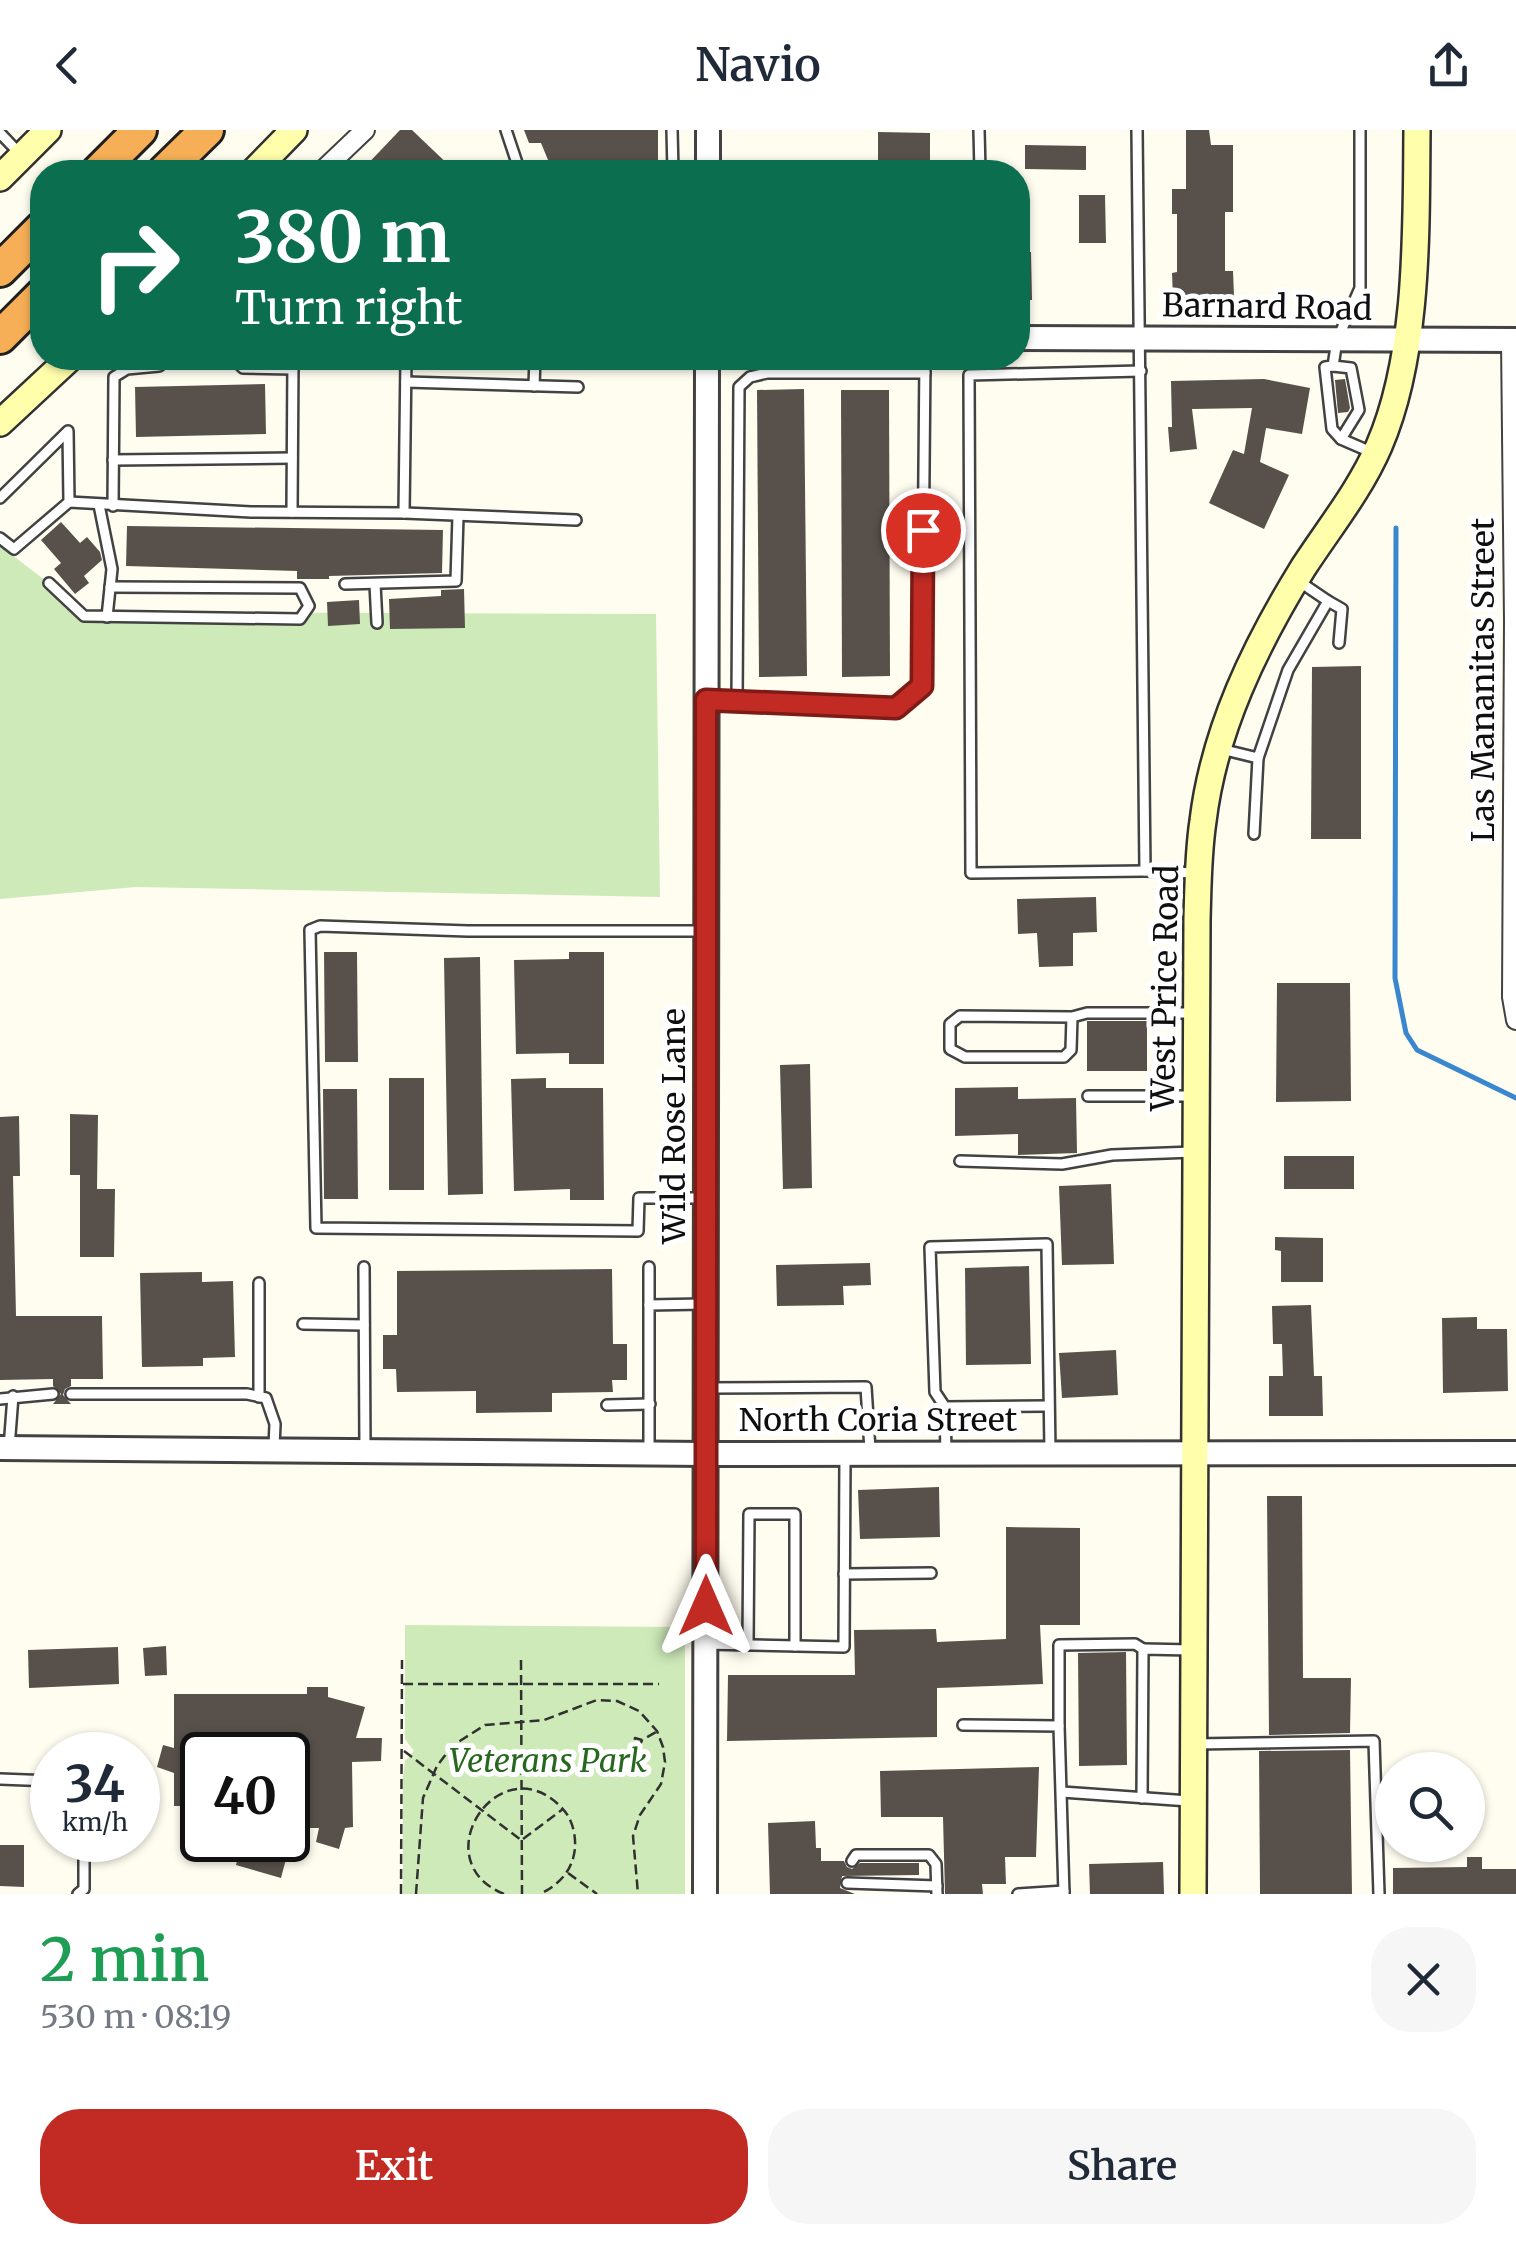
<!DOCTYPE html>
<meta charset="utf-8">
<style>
body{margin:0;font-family:Merriweather,serif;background:#f6f6f7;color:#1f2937;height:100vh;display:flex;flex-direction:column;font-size:38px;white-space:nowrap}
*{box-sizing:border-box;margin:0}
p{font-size:32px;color:#747a83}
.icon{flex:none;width:55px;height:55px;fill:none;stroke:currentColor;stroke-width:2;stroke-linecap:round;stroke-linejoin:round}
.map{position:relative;height:1764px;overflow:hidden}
.sheet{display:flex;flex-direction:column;background:#fff;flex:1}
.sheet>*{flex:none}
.hud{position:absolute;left:30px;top:30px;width:1000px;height:210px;border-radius:40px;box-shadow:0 2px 8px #0004;background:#0b6e4f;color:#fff;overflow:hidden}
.tools{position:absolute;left:1375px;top:1622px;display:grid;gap:20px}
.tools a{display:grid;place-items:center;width:110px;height:110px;border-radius:50%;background:#fff;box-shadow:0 2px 8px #0004;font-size:50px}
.speed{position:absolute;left:30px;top:1602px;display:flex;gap:20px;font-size:50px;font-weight:700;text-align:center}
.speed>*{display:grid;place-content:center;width:130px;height:130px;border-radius:50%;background:#fff;box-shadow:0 2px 8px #0004;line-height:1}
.speed small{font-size:25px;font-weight:400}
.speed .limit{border:5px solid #111;border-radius:15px;background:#fff;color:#111}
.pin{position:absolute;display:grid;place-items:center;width:85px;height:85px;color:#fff;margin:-42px;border:5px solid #fff;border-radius:50%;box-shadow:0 2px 10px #0007}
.me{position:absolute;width:110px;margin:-55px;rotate:0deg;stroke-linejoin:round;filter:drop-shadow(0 0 8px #0008)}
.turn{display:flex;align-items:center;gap:35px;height:210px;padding:0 40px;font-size:45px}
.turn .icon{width:130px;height:130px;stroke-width:2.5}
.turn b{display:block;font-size:70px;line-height:85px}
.round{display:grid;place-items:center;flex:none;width:105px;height:105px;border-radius:40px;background:#f6f6f7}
.headline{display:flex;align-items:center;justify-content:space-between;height:170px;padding:0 40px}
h1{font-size:60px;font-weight:600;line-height:75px;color:#1e9e55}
.cta{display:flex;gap:20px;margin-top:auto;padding:20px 40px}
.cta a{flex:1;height:115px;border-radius:40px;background:#c12b24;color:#fff;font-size:40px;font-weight:600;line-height:115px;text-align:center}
.cta a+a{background:#f6f6f7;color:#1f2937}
header{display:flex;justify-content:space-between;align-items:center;height:130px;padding:0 40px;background:#fff;font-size:45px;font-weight:600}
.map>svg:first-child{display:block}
</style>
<header><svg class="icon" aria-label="back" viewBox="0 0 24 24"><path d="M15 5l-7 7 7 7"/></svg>Navio<svg class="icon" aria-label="share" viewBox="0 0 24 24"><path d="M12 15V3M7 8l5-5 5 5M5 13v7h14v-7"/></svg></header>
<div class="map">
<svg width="1516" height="1764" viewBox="0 0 1516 1764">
<rect width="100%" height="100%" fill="#fffdf0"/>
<g fill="#ceeab9">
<path d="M0,416L87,482L656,484L660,767L136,757L0,769Z"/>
<path d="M405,1495L685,1497V1764H403V1647L405,1631L414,1621L405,1609Z"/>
</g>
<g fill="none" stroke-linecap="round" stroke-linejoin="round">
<path stroke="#3a86cf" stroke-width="5" d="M1396,398L1395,848L1406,903L1417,920L1516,968"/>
</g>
<g fill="#58514b">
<path d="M400,0H412L456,42H360Z"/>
<path d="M524,0H658V42H553L541,13H529Z"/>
<path d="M1186,0H1209L1211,15H1233V82H1225V141H1233L1234,166L1173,168L1172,143L1177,142V84H1172V59H1186Z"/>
<path d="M878,2L930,3V39H878Z"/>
<path d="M1025,15L1086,16V40L1025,39Z"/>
<path d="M1079,65H1105L1106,113H1079Z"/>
<path d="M1018,122H1031L1032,170H1018Z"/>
<path d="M1264,249L1310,258L1302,304L1266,298L1260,332L1289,345L1264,399L1209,373L1233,320L1244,324L1252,278L1192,279L1197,319L1170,322L1168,297H1172L1171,251Z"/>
<path d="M1345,249L1350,278L1348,282L1338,283L1335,250Z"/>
<path d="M265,254L266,304L136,307L135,257Z"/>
<path d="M804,259L807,546L759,547L757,260Z"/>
<path d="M841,260H889L890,546L842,547Z"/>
<path d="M61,392L80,413L87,407L100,422L102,430L84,446L89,453L75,464L54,439L61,433L41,410Z"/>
<path d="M127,396L443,400L442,443L329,446V449H297V441L126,436Z"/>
<path d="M464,459L465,498L390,499L389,469L441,466V460Z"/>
<path d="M359,470L360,494L328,496L327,472Z"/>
<path d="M1361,536V709H1311L1312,537Z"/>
<path d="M1096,767L1097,802L1073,803V836L1039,837L1037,803L1018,804L1017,769Z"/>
<path d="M324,822H357L358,932H325Z"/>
<path d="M569,822H604V934H569V923L516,924L514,830L569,829Z"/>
<path d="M480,827L483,1064L448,1065L444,828Z"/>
<path d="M1277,853H1350L1351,971L1276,972Z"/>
<rect x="1087" y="891" width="60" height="50"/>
<path d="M810,934L812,1058L783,1059L780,935Z"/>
<rect x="389" y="948" width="35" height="112"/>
<path d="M546,948V958H603L604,1070H570V1059L514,1061L511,949Z"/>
<path d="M1018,957V969L1076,968L1077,1023L1018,1025V1004L955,1006V958Z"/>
<path d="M323,959H357L358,1069H324Z"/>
<path d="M70,984L98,985L97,1059H115L114,1127H80V1045H70Z"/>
<path d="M19,986L20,1046H13L16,1186H102L103,1249H71V1256L65,1259L63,1265L71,1274H53L61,1264L53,1256V1249L0,1250V987Z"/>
<rect x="1284" y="1026" width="70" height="33"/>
<path d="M1111,1054L1114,1134L1062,1135L1059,1056Z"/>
<path d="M1275,1107L1323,1108V1152H1281V1121L1275,1120Z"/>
<path d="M870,1133L871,1155L843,1156L844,1175L777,1176L776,1135Z"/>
<path d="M1029,1136L1031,1234L966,1235L965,1138Z"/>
<path d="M612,1139L613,1214H627V1250H612L613,1262L552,1263V1282L476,1283V1261L397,1262L396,1239H383V1205H397V1141Z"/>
<path d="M202,1142V1152L233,1151L235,1227L203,1228V1236L142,1237L140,1143Z"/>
<path d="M1311,1175L1314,1246H1322L1323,1286H1269V1246H1283L1282,1214H1273L1272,1176Z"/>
<path d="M1477,1187V1199H1507L1508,1261L1443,1263L1442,1188Z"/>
<path d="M1116,1220L1118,1265L1062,1268L1059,1223Z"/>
<path d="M939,1357L940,1407L860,1409L858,1360Z"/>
<path d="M1267,1366H1302L1303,1548H1351L1350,1603L1269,1605Z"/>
<path d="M1006,1397L1080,1398V1495H1040L1043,1554L937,1558V1607L727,1611L728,1545H855L854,1500L936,1499L937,1512L1006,1509Z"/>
<path d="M166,1516L167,1545L145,1546L143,1518Z"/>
<path d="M118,1517L119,1554L29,1558L28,1520Z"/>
<path d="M1126,1522L1127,1635L1079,1636L1078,1523Z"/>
<path d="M307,1557H328V1567L365,1577L356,1608H382L381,1631L352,1632L353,1697L345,1698L339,1719L316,1712L319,1698H299L298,1653H288V1625H202V1676H174V1643L157,1637L163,1615L174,1618V1564H307Z"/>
<path d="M1350,1620L1352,1764H1260L1259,1621Z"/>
<path d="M1039,1637L1036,1727H1005L1006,1754H982L983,1764H945L943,1687H881L880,1641Z"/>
<path d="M815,1691L816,1718H821V1731H844L847,1737L852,1739L860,1733H919V1745L842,1746L840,1758L855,1764H770L768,1693Z"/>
<path d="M242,1710H291L281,1748L236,1735Z"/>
<path d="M0,1715H24V1757L0,1756Z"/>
<path d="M1467,1727H1482V1739H1516V1764H1393V1738L1467,1737Z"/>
<path d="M1163,1732L1164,1764H1090L1089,1734Z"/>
</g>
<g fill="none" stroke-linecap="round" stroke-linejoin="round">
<defs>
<g id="service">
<path d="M506,0L520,42"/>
<path d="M672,0L673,42"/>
<path d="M979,0L980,42"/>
<path d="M1137,0L1145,741L1196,743"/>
<path d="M1360,0V158L1337,210L1333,236L1325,237L1332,299L1341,309L1371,322"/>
<path d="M0,3L20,24"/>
<path d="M236,231L243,238L293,239"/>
<path d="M1333,236L1351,238L1359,280L1341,309"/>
<path d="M1141,241L969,245L971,743L1145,741"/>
<path d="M406,252L578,257"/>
<path d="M534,256L535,228"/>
<path d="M113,330L292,328"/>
<path d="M0,368L68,301L69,372L14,419L0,408"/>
<path d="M69,372L251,382L404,383L406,228"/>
<path d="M99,375L112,439L107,487"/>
<path d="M113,376L114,247L127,239L159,236L165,231"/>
<path d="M292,382L293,228"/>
<path d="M404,383L576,390"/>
<path d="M1297,450L1328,471"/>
<path d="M49,453L84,486L300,489L309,476L300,458L110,457"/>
<path d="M345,454L456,451L458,386"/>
<path d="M375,454L377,493"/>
<path d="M707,571L896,578L922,556L925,228"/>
<path d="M737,572L739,257L750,247L767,243H925"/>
<path d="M1221,619L1258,628L1288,540L1328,471L1342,479L1339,513"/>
<path d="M1254,704L1258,628"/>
<path d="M1072,887L960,886L950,894V919L965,927H1064L1071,920L1072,887L1087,883H1194"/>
<path d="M1088,966H1194"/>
<path d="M960,1031L1062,1034L1112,1025L1193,1022"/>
<path d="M703,1068H639L638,1101L316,1098L310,800L320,796L468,801H706"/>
<path d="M364,1137L365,1320"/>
<path d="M649,1137V1175"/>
<path d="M303,1194L364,1195"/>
<path d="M705,1258L866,1257L870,1320"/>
<path d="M71,1264H247L266,1268L275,1294L274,1317"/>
<path d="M259,1267V1153"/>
<path d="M0,1269L53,1264"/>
<path d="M607,1275L650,1274"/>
<path d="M945,1277L1048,1276"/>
<path d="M9,1318L13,1266"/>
<path d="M649,1320V1175L703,1174"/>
<path d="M946,1323L945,1277L935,1262L930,1117L1047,1114L1050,1322"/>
<path d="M844,1444L931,1443"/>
<path d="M705,1514L844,1517L845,1326"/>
<path d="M748,1515L749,1384H795V1516"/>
<path d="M963,1595L1059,1596L1064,1764"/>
<path d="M1059,1596V1515L1135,1514L1143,1519"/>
<path d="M1195,1614L1374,1611L1379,1764"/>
<path d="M0,1649L52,1651"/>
<path d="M1062,1662L1189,1671"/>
<path d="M1142,1668L1143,1519L1192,1520"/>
<path d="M852,1731L856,1725H929L936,1734L937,1764"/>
<path d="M847,1753L937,1756"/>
<path d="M78,1764L84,1759V1710"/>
<path d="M1018,1764L1064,1761"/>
</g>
<g id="minor">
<path d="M321,42L365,0"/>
<path d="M1511,210L1514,491L1512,867L1516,890"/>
</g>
<g id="tertiary">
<path d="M708,42V0"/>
<path d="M1018,208L1516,210"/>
<path d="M0,1318L705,1324L1516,1323"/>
<path d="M705,1764L707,228"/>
</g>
<g id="secondary">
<path d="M253,42L294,0"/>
<path d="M0,48L48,0"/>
<path d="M0,293L70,228"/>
<path d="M1193,1764L1197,789C1198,757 1198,724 1203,691C1214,600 1255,516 1303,438C1329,398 1360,360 1379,316C1419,224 1416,99 1417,0"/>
</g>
<g id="motorway">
<path d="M98,42L140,0"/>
<path d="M164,42L207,0"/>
<path d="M0,140L42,98"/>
<path d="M0,207L42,165"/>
</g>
</defs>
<use href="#service" stroke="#424242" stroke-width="14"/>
<use href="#minor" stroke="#424242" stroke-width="22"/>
<use href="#tertiary" stroke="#424242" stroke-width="28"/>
<use href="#secondary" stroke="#313131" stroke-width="30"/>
<use href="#motorway" stroke="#202020" stroke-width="38"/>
<g stroke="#313131" stroke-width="2.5" stroke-dasharray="10 5" stroke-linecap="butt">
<path d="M521,1530L522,1764"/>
<path d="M403,1554H659"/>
<path d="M642,1610L640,1615L634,1613L635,1608L642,1610L656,1602"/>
<path d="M404,1621L521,1710"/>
<path d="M523,1709L563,1679"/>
<path d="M568,1743L597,1764"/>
<path d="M401,1764L402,1530"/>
<path d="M416,1764L423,1668L437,1636L452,1616L485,1595L544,1590L597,1570L617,1571L639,1581L657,1601L663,1617L665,1632L661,1654L640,1685L633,1706L638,1764"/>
<path d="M504,1764C422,1731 499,1615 560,1676C571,1686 576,1702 575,1718C573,1740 559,1755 540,1764"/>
</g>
<use href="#service" stroke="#fff" stroke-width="9"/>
<use href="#minor" stroke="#fff" stroke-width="18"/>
<use href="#tertiary" stroke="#fff" stroke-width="22"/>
<use href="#secondary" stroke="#fffeab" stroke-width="25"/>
<use href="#motorway" stroke="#f6af57" stroke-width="32"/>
</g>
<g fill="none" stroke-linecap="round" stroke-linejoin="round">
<defs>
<path id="route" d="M706,1476V570L896,578L922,556L923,400"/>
</defs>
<use href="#route" stroke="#7d1c17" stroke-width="25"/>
<use href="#route" stroke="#c12b24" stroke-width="18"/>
</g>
<g text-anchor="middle" stroke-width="10" stroke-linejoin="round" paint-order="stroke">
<g font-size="32" fill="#0f0f0f" stroke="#fff">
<text transform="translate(1267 177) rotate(1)" y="11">Barnard Road</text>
<text transform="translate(1483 550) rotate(-90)" y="11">Las Mananitas Street</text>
<text transform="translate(1165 858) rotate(-89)" y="11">West Price Road</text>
<text transform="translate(674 996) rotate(-90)" y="11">Wild Rose Lane</text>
<text x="878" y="1301">North Coria Street</text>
</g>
<g font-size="32" font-style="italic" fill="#26681d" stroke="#fff">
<text x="548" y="1642">Veterans Park</text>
</g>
</g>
</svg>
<div class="tools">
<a><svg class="icon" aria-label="search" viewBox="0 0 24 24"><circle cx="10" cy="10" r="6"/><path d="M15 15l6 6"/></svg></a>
</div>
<div class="speed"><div>34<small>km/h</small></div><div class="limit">40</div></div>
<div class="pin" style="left:923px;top:400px;background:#d93025"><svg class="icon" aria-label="arrive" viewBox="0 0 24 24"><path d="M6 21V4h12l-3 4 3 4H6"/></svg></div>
<svg class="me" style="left:706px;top:1476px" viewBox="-20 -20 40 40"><path d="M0-17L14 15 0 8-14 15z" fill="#c12b24" stroke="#fff" stroke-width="4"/></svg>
<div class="hud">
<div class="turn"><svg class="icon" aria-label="right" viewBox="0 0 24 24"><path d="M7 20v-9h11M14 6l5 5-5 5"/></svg><div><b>380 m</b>Turn right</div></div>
</div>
</div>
<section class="sheet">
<div class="headline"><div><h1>2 min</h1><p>530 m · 08:19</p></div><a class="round"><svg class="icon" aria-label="close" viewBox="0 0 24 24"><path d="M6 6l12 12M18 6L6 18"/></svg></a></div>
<div class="cta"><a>Exit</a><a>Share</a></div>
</section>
